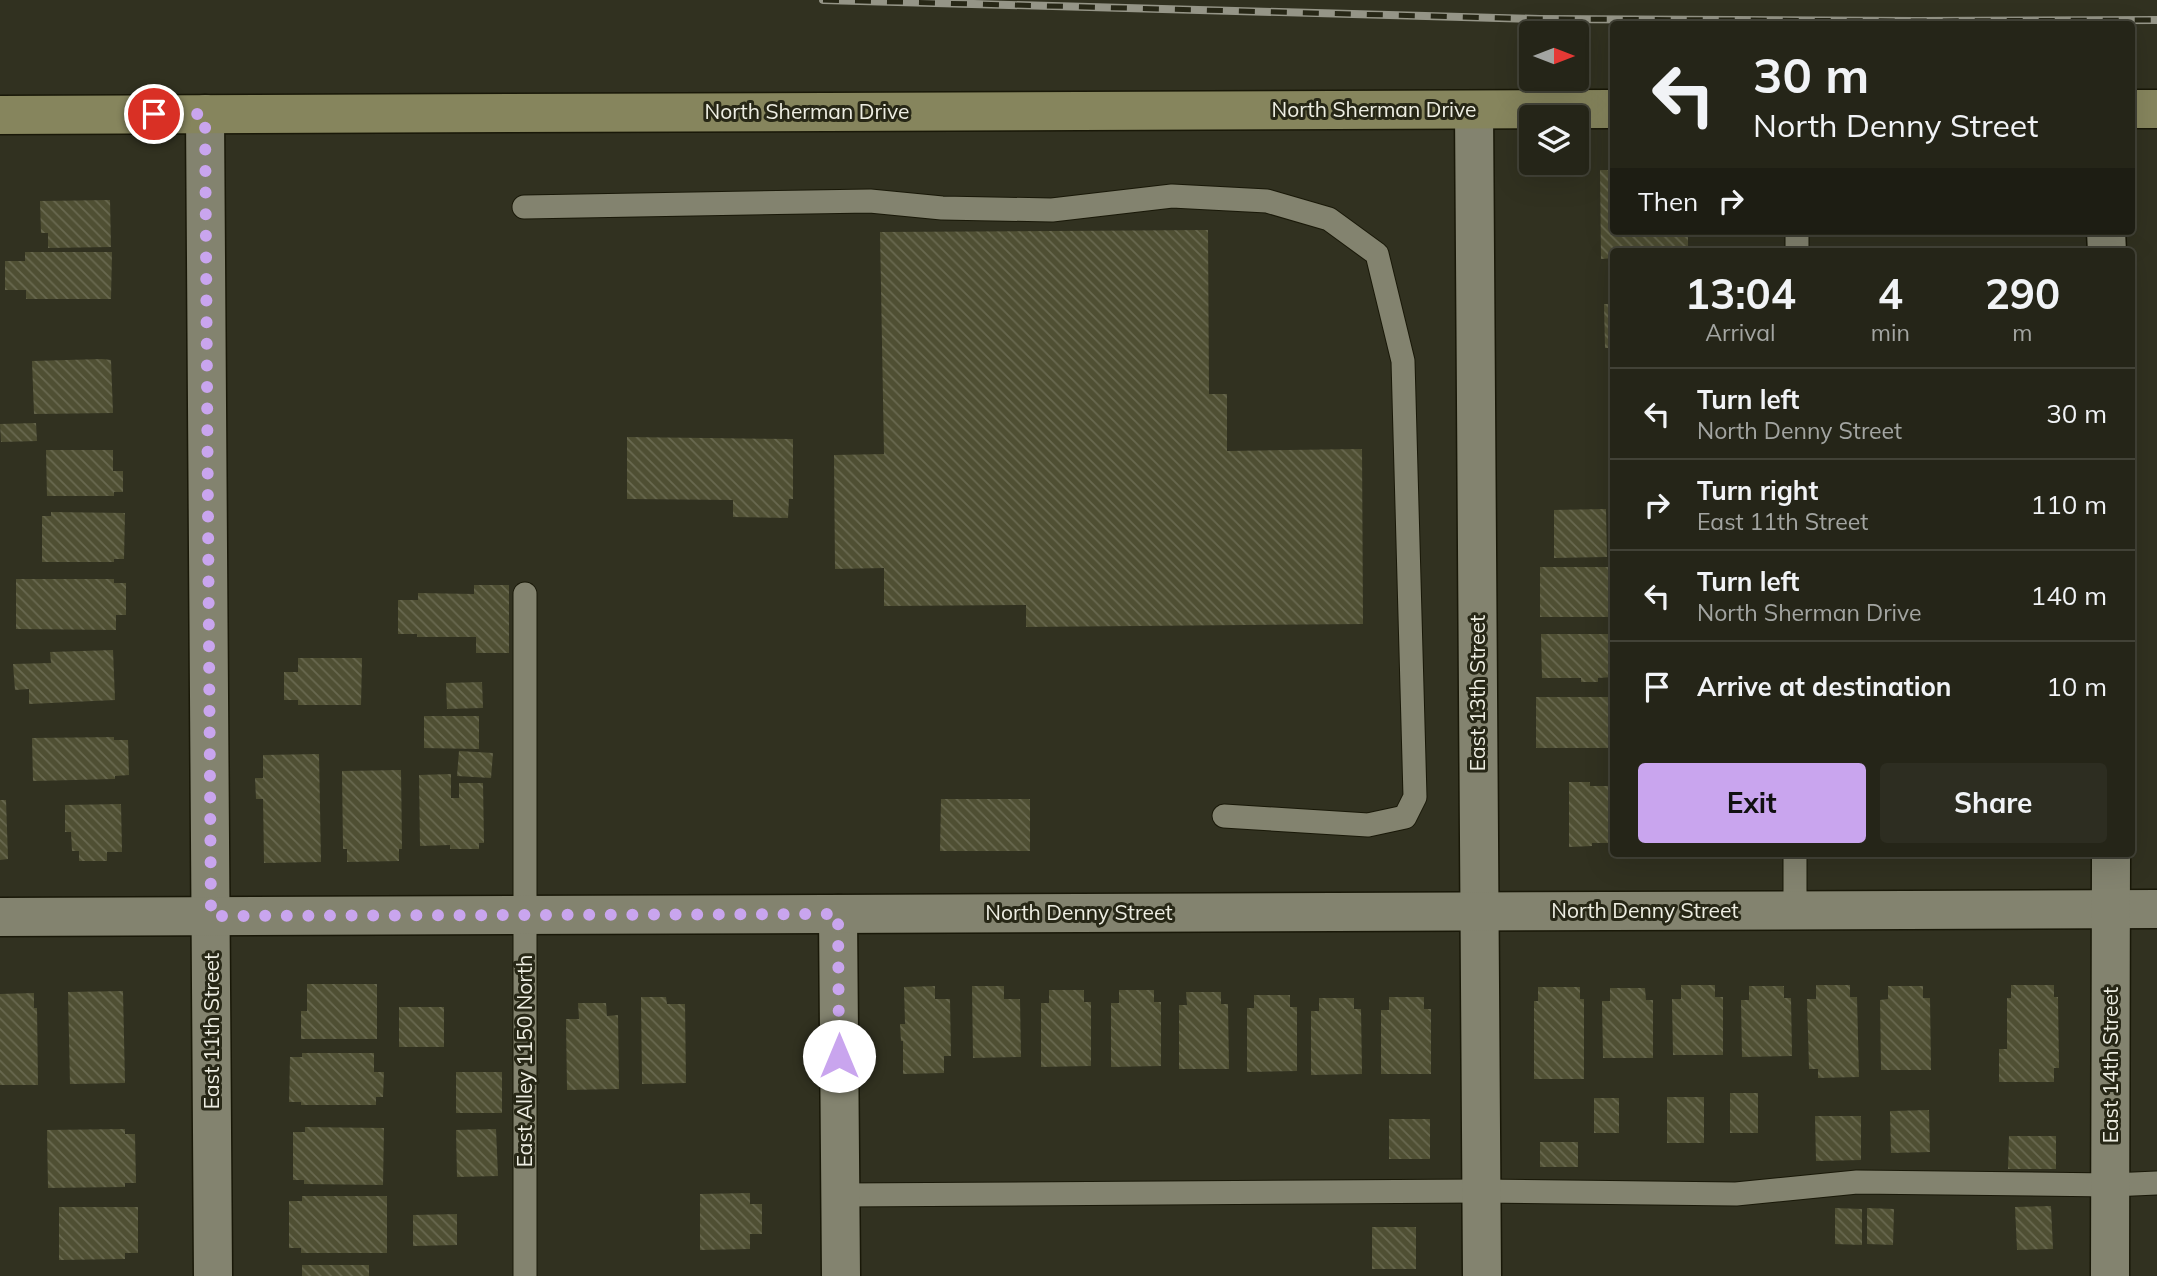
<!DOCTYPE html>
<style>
body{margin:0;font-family:Mulish,sans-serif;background:#2d2d21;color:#f1f3f6;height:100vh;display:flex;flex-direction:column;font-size:26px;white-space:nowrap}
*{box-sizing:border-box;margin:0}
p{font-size:23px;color:#a3a5a2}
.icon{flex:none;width:38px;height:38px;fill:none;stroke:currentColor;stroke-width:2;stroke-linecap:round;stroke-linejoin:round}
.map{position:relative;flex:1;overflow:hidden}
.details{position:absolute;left:1610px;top:248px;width:525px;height:609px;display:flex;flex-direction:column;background:#252518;border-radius:7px;box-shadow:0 7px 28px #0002,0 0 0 2px #424237}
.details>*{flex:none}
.hud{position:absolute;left:1610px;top:21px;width:525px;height:214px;border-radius:7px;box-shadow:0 7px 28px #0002,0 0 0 2px #424237;background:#252518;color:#f1f3f6;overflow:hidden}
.needle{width:46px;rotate:90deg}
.tools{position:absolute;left:1519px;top:21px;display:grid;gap:14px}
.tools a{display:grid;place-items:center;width:70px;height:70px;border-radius:7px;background:#252518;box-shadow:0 7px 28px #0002,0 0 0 2px #424237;font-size:35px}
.pin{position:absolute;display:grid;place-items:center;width:60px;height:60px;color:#fff;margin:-30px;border:4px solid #fff;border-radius:50%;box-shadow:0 2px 7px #0007}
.me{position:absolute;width:77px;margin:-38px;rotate:0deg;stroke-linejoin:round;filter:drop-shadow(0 0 5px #0008)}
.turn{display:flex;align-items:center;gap:24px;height:147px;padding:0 28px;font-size:32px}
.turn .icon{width:91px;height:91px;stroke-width:2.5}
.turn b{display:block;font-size:49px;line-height:60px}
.then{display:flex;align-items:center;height:66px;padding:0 28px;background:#0003;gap:14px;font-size:26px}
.eta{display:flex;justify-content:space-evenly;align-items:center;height:119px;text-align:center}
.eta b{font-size:42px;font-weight:700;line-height:49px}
.button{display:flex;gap:14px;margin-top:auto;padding:14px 28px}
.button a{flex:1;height:80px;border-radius:7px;background:#c9a5ee;color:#111;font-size:28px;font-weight:700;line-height:80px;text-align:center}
.button a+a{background:#2d2d21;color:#f1f3f6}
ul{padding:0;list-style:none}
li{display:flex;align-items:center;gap:21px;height:91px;padding:0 28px;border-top:2px solid #424237}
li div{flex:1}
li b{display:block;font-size:26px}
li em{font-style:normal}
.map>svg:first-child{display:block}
</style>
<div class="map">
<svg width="2157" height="1276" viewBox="0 0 2157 1276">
<defs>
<pattern id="building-back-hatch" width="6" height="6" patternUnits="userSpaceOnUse" patternTransform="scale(1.75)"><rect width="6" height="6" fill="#4f4f33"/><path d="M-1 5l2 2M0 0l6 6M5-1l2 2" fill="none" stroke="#696950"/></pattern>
</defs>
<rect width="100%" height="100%" fill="#313120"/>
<g fill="url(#building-back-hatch)">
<path d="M1600,170H1614V231H1688V252H1614V258L1601,259Z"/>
<path d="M110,200L111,247L48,248V233H41L40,201Z"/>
<path d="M1208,230L1209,394H1227V451L1362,449L1363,624L1026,627V605L884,606V568L835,569L834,455L884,454L880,232Z"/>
<path d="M25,252H112L111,299H26V290H5V261H25Z"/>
<path d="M1604,304H1614V348H1605Z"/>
<path d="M102,359L111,360L113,413L34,414L32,361Z"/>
<path d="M36,423L37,441L1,442L0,424Z"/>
<path d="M627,437L793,439V499H789L788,518L733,517V500L627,499Z"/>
<path d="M46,450H113V471H123V492H114V496H47Z"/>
<path d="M1606,509L1607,557L1554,558V510Z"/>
<path d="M51,512L125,513L124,559H114V562H42V516H51Z"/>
<rect x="1540" y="567" width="74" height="50"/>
<path d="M16,579H114V583H126V615H116V630L16,629Z"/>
<path d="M474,585H509V653H476V637H417V634H398V600H418V593L474,594Z"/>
<path d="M1541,634H1614V677L1598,678V682H1581V678H1542Z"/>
<path d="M113,650L115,700L29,704V689L15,690L13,664L51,663L50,652Z"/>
<path d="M298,658H362L361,705H298V700H284V672H298Z"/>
<path d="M482,682L483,708L447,709L446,683Z"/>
<rect x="1536" y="697" width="78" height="51"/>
<path d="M424,716H479V749L424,748Z"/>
<path d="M114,737V740H128L129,775L115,776V779L33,781L32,738Z"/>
<path d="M459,751L493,753L491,778L457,776Z"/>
<path d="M319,754L321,862L264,863L263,799H256L255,778H263V755Z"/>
<path d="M401,770L402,849H399V861L347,862V849H343L342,771Z"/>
<path d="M451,774V798H459V783H483L484,843H479V849H450V845L420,846L419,775Z"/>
<path d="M1569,782H1590V786H1614V843H1592V846L1569,847Z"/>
<path d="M941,799H1030V851H940Z"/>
<path d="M0,800H6L8,859L0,860Z"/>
<path d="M121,804L122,852H107V861H79V851H72L71,832H65V805Z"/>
<path d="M307,984H377V1039H301V1011H307Z"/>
<path d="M1681,985H1715V997H1723V1055H1673L1672,999H1681Z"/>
<path d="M1816,985H1850V997H1857L1859,1077L1818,1078V1069H1809L1807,999H1816Z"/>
<path d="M2011,985H2054V997H2058L2059,1068H2054V1082H1999V1049H2007V998H2011Z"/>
<path d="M935,986V999H950L951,1056H944V1073L903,1074V1041H901L900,1024H905L904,987Z"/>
<path d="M972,986H1004V999H1020L1021,1057L973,1058Z"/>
<path d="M1749,986H1784V998H1791L1792,1056L1742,1057L1741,1000H1749Z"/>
<path d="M1888,986H1923V998H1930L1931,1070H1881L1880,1000L1888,999Z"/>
<path d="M1538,987H1580V999H1584V1079H1534V1001H1538Z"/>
<path d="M1610,988H1645L1646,1000H1653V1058H1603L1602,1001H1610Z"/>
<path d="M1049,990H1084V1002H1091V1066L1041,1067V1003H1049Z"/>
<path d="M1119,990H1154V1002H1161V1066L1111,1067V1003H1119Z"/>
<path d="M123,991L125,1083L70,1084L68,992Z"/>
<path d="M1186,992H1221V1004H1228L1229,1069H1179V1005H1187Z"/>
<path d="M34,993V1008H37L38,1085H0V994Z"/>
<path d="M1254,995H1290V1007H1297V1071L1247,1072V1008H1254Z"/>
<path d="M641,997H666L667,1004H685L686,1083L642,1084Z"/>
<path d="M1389,997H1424V1009H1431V1074H1381V1010H1389Z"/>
<path d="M1319,998H1354V1009H1361L1362,1074L1311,1075V1011H1319Z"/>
<path d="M578,1003H606L607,1016L618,1015L619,1089L567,1090L566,1019H579Z"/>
<rect x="399" y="1007" width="45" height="40"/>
<path d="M302,1053H374V1072H384L383,1097H376V1105H301V1102H289L290,1057H302Z"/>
<rect x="456" y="1072" width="46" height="41"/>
<rect x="1730" y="1093" width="28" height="40"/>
<rect x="1667" y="1097" width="37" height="46"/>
<rect x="1594" y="1098" width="25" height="35"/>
<path d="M1929,1110L1930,1152L1891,1153L1890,1111Z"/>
<path d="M1815,1116H1861V1160L1816,1161Z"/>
<rect x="1389" y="1119" width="41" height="40"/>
<path d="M305,1127L384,1128L383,1185L304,1184V1180H293V1132H305Z"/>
<path d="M125,1129V1134H135L136,1183H125V1187L48,1188L47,1130Z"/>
<path d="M496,1129L498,1176L457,1177L456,1130Z"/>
<path d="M2009,1136H2056V1169H2008Z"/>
<rect x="1540" y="1142" width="38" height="25"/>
<path d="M750,1193V1204H762V1234H750V1249L700,1250V1194Z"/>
<path d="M302,1196H387V1253H301V1248H289V1201H302Z"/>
<path d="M2051,1206L2053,1249L2017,1250L2015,1207Z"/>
<path d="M59,1207H138V1253H125V1259L59,1260Z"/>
<path d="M1835,1208L1862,1209V1245L1835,1244Z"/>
<path d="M1867,1208L1894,1209L1893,1245L1867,1244Z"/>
<path d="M457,1214V1245L413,1246V1215Z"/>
<rect x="1372" y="1227" width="44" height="42"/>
<rect x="302" y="1265" width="67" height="11"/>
</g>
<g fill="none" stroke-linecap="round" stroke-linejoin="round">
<defs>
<g id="lane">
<path d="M524,207L870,201L942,208L1052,210L1172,196L1267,201L1329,219L1377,254L1403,361L1415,797L1405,817L1368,825L1224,816"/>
<path d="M1797,252V231"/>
<path d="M525,594V1276"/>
<path d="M1795,910V854"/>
<path d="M840,1195L1482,1191L1736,1194L1857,1182L2111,1185L2157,1183"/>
</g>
<g id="street">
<path d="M1474,110L1482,1276"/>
<path d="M205,114L213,1276"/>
<path d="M2106,231L2107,252"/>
<path d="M838,914L841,1276"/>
<path d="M0,917L2157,909"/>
<path d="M2110,1276L2111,854"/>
</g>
<g id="secondary">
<path d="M2132,109H2157"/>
<path d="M0,115L1614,109"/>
</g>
</defs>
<use href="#lane" stroke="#191808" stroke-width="25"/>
<use href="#street" stroke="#191808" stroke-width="41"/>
<use href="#secondary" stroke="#191808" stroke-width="41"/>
<use href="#lane" stroke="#83836f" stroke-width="23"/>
<use href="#street" stroke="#83836f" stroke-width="38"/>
<use href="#secondary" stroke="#86855d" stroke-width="38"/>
<defs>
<path id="rail" d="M823,0L1540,19L1916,21L2157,20"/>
</defs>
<use href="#rail" stroke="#959587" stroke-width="8"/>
<use href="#rail" stroke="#272716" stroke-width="5" stroke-dasharray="16" stroke-linecap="butt"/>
</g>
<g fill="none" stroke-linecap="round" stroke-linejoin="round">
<path stroke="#c9a5ee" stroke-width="12" stroke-dasharray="0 21.6" d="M154,114H205L211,916L838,914L839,1056"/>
</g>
<g text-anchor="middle" stroke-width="6" stroke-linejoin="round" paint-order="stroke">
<g font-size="21" fill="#eeeee3" stroke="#272716">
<text x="1374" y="117">North Sherman Drive</text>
<text x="807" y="119">North Sherman Drive</text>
<text transform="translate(1478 693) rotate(-90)" y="7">East 13th Street</text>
<text x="1645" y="918">North Denny Street</text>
<text x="1079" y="920">North Denny Street</text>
<text transform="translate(212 1031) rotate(-90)" y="7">East 11th Street</text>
<text transform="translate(525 1061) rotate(-90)" y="7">East Alley 1150 North</text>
<text transform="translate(2111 1065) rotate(-90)" y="7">East 14th Street</text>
</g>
</g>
</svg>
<div class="tools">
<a><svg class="needle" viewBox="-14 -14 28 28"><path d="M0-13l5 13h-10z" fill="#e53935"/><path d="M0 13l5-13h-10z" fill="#a3a5a2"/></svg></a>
<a><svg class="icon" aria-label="layers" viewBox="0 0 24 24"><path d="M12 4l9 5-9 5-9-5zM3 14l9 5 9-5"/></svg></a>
</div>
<div class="pin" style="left:154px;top:114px;background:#d93025"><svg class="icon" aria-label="arrive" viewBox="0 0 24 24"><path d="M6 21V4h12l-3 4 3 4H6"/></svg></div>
<svg class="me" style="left:839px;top:1056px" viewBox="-20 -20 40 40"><circle r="19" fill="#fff"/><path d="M0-13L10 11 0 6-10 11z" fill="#c9a5ee"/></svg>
<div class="hud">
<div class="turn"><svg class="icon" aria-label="left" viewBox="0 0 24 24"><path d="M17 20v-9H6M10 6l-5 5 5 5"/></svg><div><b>30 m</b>North Denny Street</div></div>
<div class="then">Then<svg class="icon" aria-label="right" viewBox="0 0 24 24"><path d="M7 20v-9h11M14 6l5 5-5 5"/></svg></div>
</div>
<section class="details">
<div class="eta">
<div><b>13:04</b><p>Arrival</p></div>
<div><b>4</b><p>min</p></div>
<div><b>290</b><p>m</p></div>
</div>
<ul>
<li><svg class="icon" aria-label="left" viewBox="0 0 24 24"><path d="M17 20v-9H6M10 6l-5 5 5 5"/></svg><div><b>Turn left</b><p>North Denny Street</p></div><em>30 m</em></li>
<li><svg class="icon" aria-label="right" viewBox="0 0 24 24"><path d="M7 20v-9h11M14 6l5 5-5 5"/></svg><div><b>Turn right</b><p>East 11th Street</p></div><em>110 m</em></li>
<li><svg class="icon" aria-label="left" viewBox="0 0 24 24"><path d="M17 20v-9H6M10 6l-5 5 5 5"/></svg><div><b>Turn left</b><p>North Sherman Drive</p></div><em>140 m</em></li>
<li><svg class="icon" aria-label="arrive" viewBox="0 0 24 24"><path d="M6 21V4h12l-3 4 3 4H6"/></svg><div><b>Arrive at destination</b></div><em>10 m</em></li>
</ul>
<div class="button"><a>Exit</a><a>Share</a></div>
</section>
</div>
